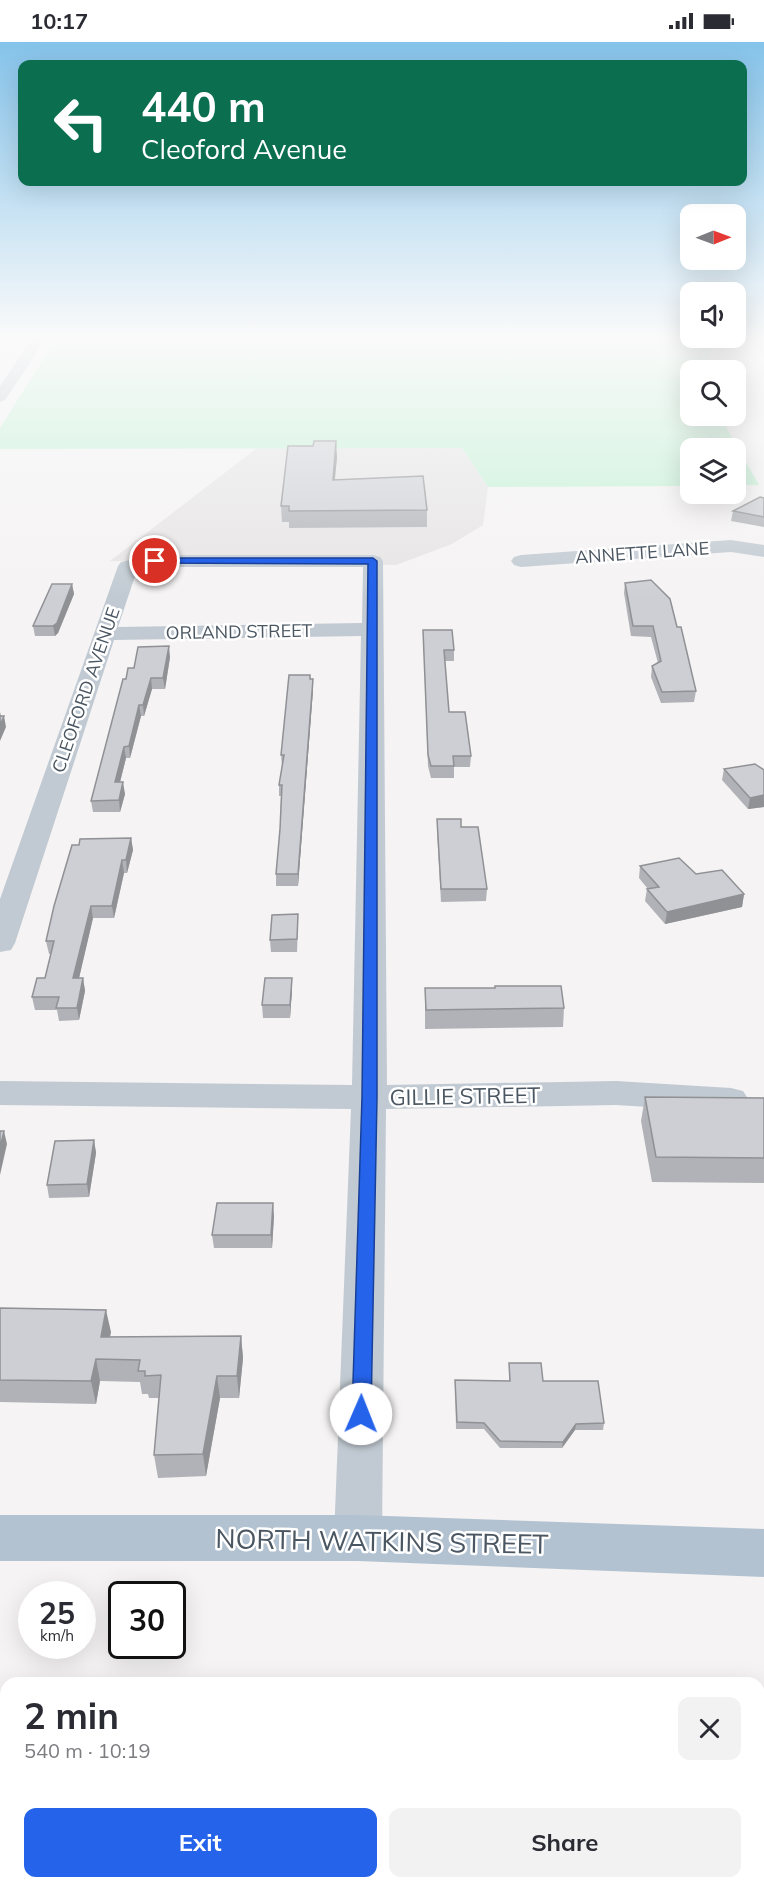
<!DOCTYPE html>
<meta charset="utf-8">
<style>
body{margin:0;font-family:Mulish,sans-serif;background:#f2f2f3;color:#2b2b33;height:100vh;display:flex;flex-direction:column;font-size:22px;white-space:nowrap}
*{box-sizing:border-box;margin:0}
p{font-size:20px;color:#7c7c81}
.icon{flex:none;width:33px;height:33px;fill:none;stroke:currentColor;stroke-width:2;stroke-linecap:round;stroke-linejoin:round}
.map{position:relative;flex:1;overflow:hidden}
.drawer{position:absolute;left:0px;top:1635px;width:765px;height:212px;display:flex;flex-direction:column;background:#fff;border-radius:18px 18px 0 0;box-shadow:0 6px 24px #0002}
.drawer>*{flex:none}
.top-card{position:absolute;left:18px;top:18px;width:729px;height:126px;border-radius:12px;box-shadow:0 6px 24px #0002;background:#0b6e4f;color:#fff;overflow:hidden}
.needle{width:39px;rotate:89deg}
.fabs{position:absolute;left:680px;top:162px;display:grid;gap:12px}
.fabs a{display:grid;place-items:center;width:66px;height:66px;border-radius:12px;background:#fff;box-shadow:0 6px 24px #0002;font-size:30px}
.speed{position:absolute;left:18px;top:1539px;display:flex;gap:12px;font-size:30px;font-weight:700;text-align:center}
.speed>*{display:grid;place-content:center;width:78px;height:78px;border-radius:50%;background:#fff;box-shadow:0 6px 24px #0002;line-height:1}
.speed small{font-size:15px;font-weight:400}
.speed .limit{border:3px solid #111;border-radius:9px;background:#fff;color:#111}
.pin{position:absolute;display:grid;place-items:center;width:51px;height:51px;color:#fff;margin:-26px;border:3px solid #fff;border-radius:50%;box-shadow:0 2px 6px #0007}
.me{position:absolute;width:66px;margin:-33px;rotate:1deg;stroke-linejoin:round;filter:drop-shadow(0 0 4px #0008)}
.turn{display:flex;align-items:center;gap:21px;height:126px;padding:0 24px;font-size:27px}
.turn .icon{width:78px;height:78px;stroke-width:2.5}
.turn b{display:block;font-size:42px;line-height:51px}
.round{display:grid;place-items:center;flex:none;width:63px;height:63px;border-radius:12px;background:#f2f2f3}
.summary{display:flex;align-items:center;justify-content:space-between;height:102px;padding:0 24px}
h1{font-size:36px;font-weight:700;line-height:45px}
.button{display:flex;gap:12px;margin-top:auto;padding:12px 24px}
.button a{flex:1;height:69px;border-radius:12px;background:#2563eb;color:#fff;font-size:24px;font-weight:700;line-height:69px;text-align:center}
.button a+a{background:#f2f2f3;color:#2b2b33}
.status{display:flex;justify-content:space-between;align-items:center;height:42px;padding:0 30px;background:#fff;direction:ltr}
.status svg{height:16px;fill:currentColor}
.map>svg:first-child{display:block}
</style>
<div class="status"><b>10:17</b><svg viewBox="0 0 49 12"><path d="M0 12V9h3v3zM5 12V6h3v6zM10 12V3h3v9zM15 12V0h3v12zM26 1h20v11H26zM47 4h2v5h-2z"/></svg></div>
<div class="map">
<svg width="764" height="1846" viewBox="0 0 764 1846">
<rect width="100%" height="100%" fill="#f5f3f3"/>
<path fill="#e6e4e5" d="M257,406H462L488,445L483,483L452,502L396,523L110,519Z"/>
<path fill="#c3f1d5" d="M56,297H716L704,328H690V374H720L759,443H735V406H690V444L488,445L462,406L0,407V386Z"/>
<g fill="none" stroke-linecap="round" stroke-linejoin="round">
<g fill="#c1cad2" fill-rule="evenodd">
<path d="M32,297H46L5,358L0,360V344Z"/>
<path d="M731,498L764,503V515L731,510L521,525L514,523L511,519L514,515L521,513Z"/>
<path d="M155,513H373L380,515L383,519L387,1043L616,1039L731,1046L743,1049L749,1058L743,1067L731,1070L616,1063L386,1067L382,1496L375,1512L358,1518L341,1512L334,1496L351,1067L0,1063V1039L352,1043L361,594L114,598L15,901L11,908L0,910V857L118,524L121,520ZM155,525H363L362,581L118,585L137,528Z"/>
</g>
<path fill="#b3c2d1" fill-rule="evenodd" d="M0,1473H358L764,1487V1535L358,1519H0Z"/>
</g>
<g fill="#b0b2b7">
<path d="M337,415L335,437L427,468V485L289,486V480H282L281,464Z"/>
<path d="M764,456V485L731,479L733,469Z"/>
<path d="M625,541L677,585L696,649L694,660L661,661L651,635L652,624L658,621L651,595L631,594L624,551Z"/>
<path d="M72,542L74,552L58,591L55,594H35L33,584Z"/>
<path d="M423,588L454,608V619H445L449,670L471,714L470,725H454V736H431L428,724Z"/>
<path d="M170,615L165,647H152L144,674H141L130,716H126L120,740L125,752L120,770H93L91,759L126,637L134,626Z"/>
<path d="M310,637L313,648L298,844H276V832L280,787L281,754H279V743L282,724L281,713Z"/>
<path d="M724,727L764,728V765L748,767L722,738Z"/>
<path d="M437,777L461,785L487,847L486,859L441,860L437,789Z"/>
<path d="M131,796L133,808L127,831H124L114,876H93L79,936H83L85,949L79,978L59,979L57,968H35L32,955L45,936L51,912H49L46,899Z"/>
<path d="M640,824L696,832L744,852L742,865L665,882L645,859L647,847H648L639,836Z"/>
<path d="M298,872V885L297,910H271L270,898Z"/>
<path d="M292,936V948L290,976H263L262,963Z"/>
<path d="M425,946L564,966L563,985L425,987Z"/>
<path d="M645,1055L764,1056V1141L652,1140L641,1079Z"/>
<path d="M94,1098L96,1111L89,1155L49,1156L47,1143Z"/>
<path d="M274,1174L272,1206H214L212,1193Z"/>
<path d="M0,1266L111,1290L110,1295L241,1294L243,1316L239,1356H220L206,1434L158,1436L154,1413L159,1356H149L148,1352H142L140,1340L100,1339L96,1362L0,1360Z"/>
<path d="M509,1321L604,1381L603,1388H575L562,1406H500L484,1387H456L455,1338L509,1339Z"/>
<path d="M664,1840H759L764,1846H664Z"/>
</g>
<g fill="#909195">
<path d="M336,399L337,415L333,453V438Z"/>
<path d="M72,542L74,552L58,591L55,594L53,584Z"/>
<path d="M169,604L170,615L165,647L163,636Z"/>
<path d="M151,636L152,647L144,674L143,663Z"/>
<path d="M313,637V648L298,844V832Z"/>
<path d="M139,663L141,674L130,716L129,704Z"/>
<path d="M0,670L2,679L4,674L6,685L0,699Z"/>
<path d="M124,705L126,716L117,752L115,740Z"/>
<path d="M123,740L125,752L120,770L119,758Z"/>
<path d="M764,753V765L748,767L750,756Z"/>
<path d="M131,796L133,808L127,831L126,818Z"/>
<path d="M122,818L124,831L114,876L112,864Z"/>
<path d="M744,852L742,865L665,882L667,870Z"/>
<path d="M91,864L93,876L76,949L73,936Z"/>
<path d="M83,936L85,949L79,978L77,966Z"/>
<path d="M292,936V948L290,976V963Z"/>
<path d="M4,1089L7,1102L0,1133V1106Z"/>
<path d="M94,1098L96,1111L89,1155L87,1142Z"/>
<path d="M273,1161L274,1174L272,1206L271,1193Z"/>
<path d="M106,1268L111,1290L105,1317L101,1295Z"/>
<path d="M241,1294L243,1316L239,1356L237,1334Z"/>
<path d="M96,1317L100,1339L96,1362L91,1339Z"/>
<path d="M217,1334L220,1356L206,1434L203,1412Z"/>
<path d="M576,1382L575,1388L562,1406L563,1400Z"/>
<path d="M87,1840H94L93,1846H86Z"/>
</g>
<g fill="#cdcfd5" stroke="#909195" stroke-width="1.5">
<path d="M314,399H336L333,438L423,434L427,468L289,469V464H281L288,404H313Z"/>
<path d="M760,455L764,456V475L733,469Z"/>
<path d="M651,538L670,557L677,585H681L696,649L662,650L652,624L661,619L653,584H633L625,541Z"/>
<path d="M52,542H72L57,581L53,584H33Z"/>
<path d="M423,588H452L454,608H444L449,670H465L471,714H453L454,724H431L428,713Z"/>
<path d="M169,604L163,636H151L143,663H139L129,704L124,705L115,740H123L119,758L91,759L123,637H126L128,626H134L138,605Z"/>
<path d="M289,633H310V637H313L298,832H276L280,787L282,743H279L284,713H281Z"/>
<path d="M0,674H4L0,683Z"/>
<path d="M755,722L764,728V753L750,756L724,727Z"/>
<path d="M437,777H461V785H478L487,847H441Z"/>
<path d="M131,796L126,818H122L112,864H91L73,936H83L77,966H56L59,955H32L37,936H45L54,899H46L54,864L72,803H79L80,797Z"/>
<path d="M679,816L696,832L722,828L744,852L667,870L647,847L659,845L640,824Z"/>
<path d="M298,872L297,897L270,898L272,873Z"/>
<path d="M265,936H292L290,963H262Z"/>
<path d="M495,944H561L564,966L426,968L425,946H495Z"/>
<path d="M645,1055L764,1056V1116L656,1115Z"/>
<path d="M0,1089H4L0,1106Z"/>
<path d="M94,1098L87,1142L47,1143L55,1099Z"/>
<path d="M217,1161H273L271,1193H212Z"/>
<path d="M0,1266L106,1268L101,1295L241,1294L237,1334H217L203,1412L154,1413L161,1333L145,1334V1329H138L140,1318L96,1317L91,1339L0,1338Z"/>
<path d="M509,1321H541L543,1339H598L604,1381L576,1382L563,1400L500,1399L484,1381L457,1380L455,1338L510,1339Z"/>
<path d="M759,1774H764V1846H674L673,1840H759Z"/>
<path d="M69,1840H87L86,1846H68Z"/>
</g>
<linearGradient id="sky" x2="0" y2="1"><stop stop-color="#85c3ea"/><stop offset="0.53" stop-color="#fafafa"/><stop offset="1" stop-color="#fafafa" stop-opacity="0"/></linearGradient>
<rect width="764" height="556" fill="url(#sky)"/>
<path fill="#2563eb" stroke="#184099" stroke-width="1.5" d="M373,516L377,519V1055L371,1372L368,1377L361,1380L355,1377L352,1372L362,1055L368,522L155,521L151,519L155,516Z"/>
<g text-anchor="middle" stroke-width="5" stroke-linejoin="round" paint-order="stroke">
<g font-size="18" fill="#4a5661" stroke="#fff">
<text transform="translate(642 511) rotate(-4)" y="6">ANNETTE LANE</text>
<text transform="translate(239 590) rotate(-1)" y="6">ORLAND STREET</text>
<text transform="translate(86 648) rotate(-71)" y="6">CLEOFORD AVENUE</text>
</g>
<g font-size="22" fill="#4a5661" stroke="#fff">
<text transform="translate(465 1054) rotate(-1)" y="8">GILLIE STREET</text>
</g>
<g font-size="27" fill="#4a5661" stroke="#fff">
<text transform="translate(382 1500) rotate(1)" y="9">NORTH WATKINS STREET</text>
</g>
</g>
</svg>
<div class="fabs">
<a><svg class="needle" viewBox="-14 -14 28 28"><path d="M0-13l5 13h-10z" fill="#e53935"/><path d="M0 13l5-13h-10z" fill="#7c7c81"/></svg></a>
<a><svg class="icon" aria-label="sound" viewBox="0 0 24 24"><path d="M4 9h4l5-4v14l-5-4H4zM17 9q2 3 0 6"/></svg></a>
<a><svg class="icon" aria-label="search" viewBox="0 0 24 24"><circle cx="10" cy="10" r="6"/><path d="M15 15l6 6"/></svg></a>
<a><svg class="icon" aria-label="layers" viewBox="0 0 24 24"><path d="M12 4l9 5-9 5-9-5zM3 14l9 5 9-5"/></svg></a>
</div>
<div class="speed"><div>25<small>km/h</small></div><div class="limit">30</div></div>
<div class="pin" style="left:155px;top:519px;background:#d93025"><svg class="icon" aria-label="arrive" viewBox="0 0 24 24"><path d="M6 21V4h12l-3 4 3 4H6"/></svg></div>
<svg class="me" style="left:361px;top:1372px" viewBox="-20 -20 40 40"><circle r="19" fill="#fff"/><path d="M0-13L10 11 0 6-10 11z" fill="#2563eb"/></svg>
<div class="top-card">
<div class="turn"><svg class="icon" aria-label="left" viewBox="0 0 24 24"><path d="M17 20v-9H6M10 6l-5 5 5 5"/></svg><div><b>440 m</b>Cleoford Avenue</div></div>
</div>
<section class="drawer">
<div class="summary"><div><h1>2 min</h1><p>540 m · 10:19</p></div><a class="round"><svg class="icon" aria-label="close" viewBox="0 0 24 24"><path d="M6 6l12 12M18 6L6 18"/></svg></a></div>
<div class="button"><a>Exit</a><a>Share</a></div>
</section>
</div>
